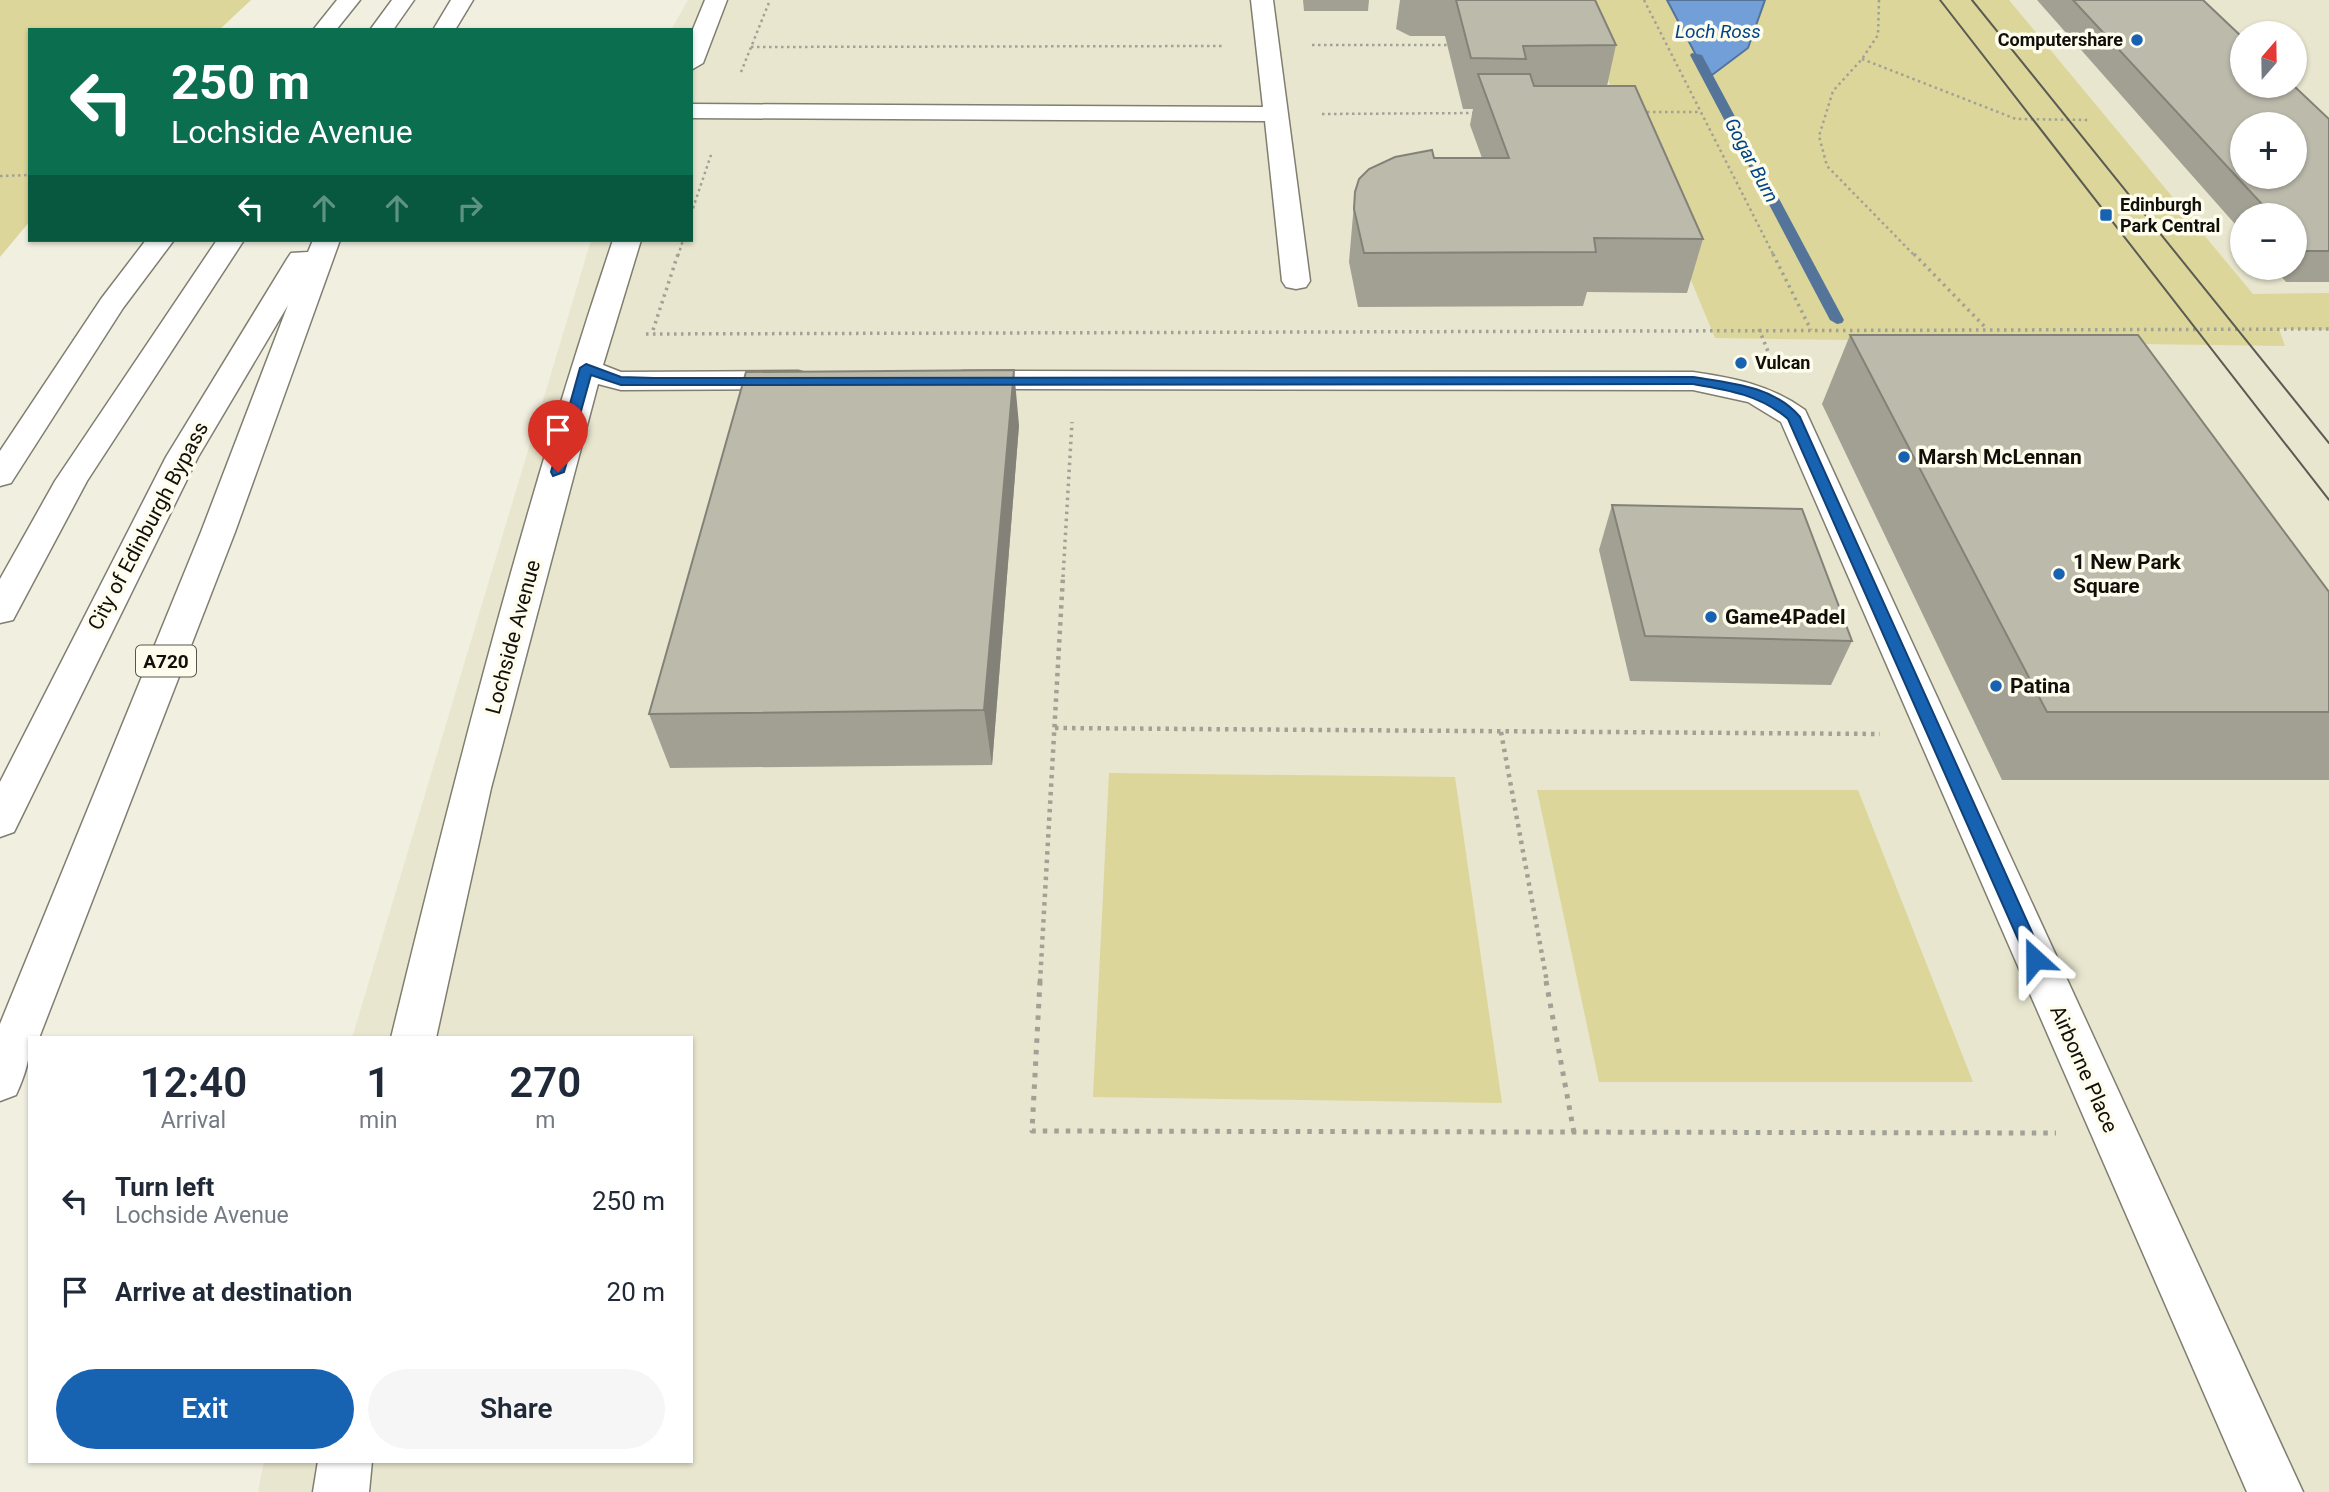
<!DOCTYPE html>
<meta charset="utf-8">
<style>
body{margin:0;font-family:Roboto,sans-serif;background:#f6f6f7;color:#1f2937;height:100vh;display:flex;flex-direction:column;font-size:26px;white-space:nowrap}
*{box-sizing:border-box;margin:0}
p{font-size:23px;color:#747a83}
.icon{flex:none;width:38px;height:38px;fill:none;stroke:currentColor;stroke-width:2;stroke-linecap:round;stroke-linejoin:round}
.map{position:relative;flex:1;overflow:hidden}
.details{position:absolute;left:28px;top:1036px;width:665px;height:427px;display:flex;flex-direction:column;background:#fff;border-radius:0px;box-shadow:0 2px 5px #0004}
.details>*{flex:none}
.hud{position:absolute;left:28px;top:28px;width:665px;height:214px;border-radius:0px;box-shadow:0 2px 5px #0004;background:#0b6e4f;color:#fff;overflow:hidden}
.needle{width:46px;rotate:20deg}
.tools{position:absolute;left:2230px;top:21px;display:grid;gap:14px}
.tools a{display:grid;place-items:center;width:77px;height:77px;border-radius:50%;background:#fff;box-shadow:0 2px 5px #0004;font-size:35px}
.pin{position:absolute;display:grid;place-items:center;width:60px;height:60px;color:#fff;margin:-72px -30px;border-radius:50% 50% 50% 0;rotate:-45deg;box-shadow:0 0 7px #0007}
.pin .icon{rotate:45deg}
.me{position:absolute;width:77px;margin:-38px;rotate:336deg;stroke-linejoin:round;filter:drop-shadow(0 0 5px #0008)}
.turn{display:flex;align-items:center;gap:24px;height:147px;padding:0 28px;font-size:32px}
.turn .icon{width:91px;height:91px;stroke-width:2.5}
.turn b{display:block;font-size:49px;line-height:60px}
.lanes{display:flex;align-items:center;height:66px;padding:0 28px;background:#0003;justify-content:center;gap:35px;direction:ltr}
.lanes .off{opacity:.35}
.eta{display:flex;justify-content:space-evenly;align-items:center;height:119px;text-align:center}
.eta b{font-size:42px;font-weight:600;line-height:49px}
.action{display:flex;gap:14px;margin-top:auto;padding:14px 28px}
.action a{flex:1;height:80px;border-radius:42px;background:#1862b2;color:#fff;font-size:28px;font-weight:600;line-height:80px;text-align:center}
.action a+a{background:#f6f6f7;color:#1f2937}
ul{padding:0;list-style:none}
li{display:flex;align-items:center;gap:21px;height:91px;padding:0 28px}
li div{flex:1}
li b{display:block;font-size:26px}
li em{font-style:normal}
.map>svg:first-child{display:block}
</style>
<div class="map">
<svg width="2329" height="1492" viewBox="0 0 2329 1492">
<rect width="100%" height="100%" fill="#f1f0e0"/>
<path fill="#e8e6ce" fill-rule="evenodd" d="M688,0H2329V1492H258L264,1461H691V1038H352L591,240H691V30H671ZM2242,33H2294V86H2242ZM2242,124H2294V177H2242ZM2242,215H2294V268H2242Z"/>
<g fill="#dcd69a">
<path d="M0,0H251L219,30H30V221L0,257Z"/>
<path d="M1575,0H2009L2253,294L2329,293V330L2279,329L2285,346L1715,338Z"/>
<path d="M1109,773L1455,777L1502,1103L1093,1097Z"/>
<path d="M1537,790H1858L1973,1082H1599Z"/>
</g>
<path fill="#729fd8" stroke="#55749a" stroke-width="2" d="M1667,0H1765L1748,48L1708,78Z"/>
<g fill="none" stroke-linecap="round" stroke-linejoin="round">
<path fill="#55749a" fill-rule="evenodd" d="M1692,53L1702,55L1844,320L1842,323L1837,324L1830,320L1690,55Z"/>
<defs>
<g id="minor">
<path d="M705,0H727L703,63L691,70V34Z"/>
<path d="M1251,0H1273L1310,281L1306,287L1296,289L1286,287L1282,281L1265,121L691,118V104L1263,107Z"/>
<path d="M613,240H641L603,365L621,372L798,371L809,374L813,380L809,386L798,389L621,390L598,384L491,788L436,1038H391C456,770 525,501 613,240Z"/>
<path d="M963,371L1693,372C1734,378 1771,385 1805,410L2303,1492H2247L1781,422L1748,402L1693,390L963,389L952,386L948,380L952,374Z"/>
<path d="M318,1461H372L369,1492H313Z"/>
</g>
<g id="major">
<path d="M337,0H360L336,30H313Z"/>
<path d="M392,0H414L393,30H370Z"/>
<path d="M451,0H473L455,30H433Z"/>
<path d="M146,240H174L123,308L11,483L0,486V451L101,299Z"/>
<path d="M217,240H244L87,481L13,620L0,623V579L55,481Z"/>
<path d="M313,240H340L235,532L39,1038H30C30,1060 25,1075 16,1095L0,1101V1024L201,532L288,305L198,457L14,832L0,837V782L166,457L287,259L291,253L308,252Z"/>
</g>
</defs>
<use href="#minor" stroke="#807e70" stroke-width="3"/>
<use href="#major" stroke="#807e70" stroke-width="3"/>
<g stroke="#a2a195" stroke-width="2.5" stroke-dasharray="2.5 3.5" stroke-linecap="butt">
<path d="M1644,0L1774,256"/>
<path d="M1879,0L1878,35L1862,59L1833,91L1819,136L1827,166L1915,256"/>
<path d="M1312,45H1447"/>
<path d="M751,47L1223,46"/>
<path d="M1862,59L2016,119L2088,120"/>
<path d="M741,72L770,0"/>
<path d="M1641,112H1701"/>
<path d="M1322,114L1478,113"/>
<path d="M0,176L30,175"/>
<path d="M691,214L712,152"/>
<path d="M678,256L683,240"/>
</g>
<g stroke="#a2a195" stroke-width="3.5" stroke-dasharray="2.5 4.5" stroke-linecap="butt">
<path d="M1773,254L1811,330"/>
<path d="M1914,254L1987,329"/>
<path d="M1759,329L1769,354"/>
<path d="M653,330L678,254"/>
<path d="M646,334L2329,329"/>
<path d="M1063,577L1072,422"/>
</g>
<g stroke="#a2a195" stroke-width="4.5" stroke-dasharray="3.5 5" stroke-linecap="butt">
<path d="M1055,728L1880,734"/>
<path d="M1501,732L1547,982"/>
<path d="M1040,982L1063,576"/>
</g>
<g stroke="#a2a195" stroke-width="5" stroke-dasharray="4.5 7" stroke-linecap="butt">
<path d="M1040,981L1032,1131L2056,1133"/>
<path d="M1546,981L1574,1133"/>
</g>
<use href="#minor" fill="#fff" fill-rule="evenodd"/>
<use href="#major" fill="#fff" fill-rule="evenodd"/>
<g stroke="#5c5b53" stroke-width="2">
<path d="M1940,0L2329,500"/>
<path d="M1972,0L2329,443"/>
</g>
</g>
<g fill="#a2a093">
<path d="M1303,0H1369L1368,11H1304Z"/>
<path d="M1400,0H1595L1616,45L1607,86L1703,239L1687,293L1587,292L1583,306L1358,307L1349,262L1355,192L1434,158H1482L1470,125L1473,109H1463L1445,36H1410L1396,29Z"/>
<path d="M2037,0H2203L2329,119V282H2286L2274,268H2294V215H2242V232Z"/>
<path d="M1850,335L2329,592V780H2002L1822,404Z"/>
<path d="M1019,425L992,765L670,768L649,714Z"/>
<path d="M1612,505L1852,641L1831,685L1630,681L1599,550Z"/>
</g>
<path fill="#848278" d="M1014,370L1019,425L992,765L984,710Z"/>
<g fill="#bcbaab" stroke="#848278" stroke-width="2" fill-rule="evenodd">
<path d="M1456,0H1595L1616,45L1523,46L1526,59L1471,58Z"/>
<path d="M2073,0H2203L2242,37V86H2294L2329,119V251H2305L2294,239V215H2272ZM2242,124H2294V177H2242Z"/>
<path d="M1478,74H1530L1534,86H1635L1703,239L1594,238L1596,252L1364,253L1354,209L1355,192L1359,179L1369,169L1395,157L1432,150L1434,158H1509Z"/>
<path d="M1850,335H2138L2329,592V712H2047Z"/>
<path d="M1014,370L984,710L649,714L746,372Z"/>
<path d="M1612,505L1802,509L1852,641L1645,636Z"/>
</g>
<path fill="#1862b2" stroke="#104074" stroke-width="2" d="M586,364L621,377L654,378L1693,377C1731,383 1774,386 1800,417L2044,959L2035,966L2029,964L1788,419C1760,395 1729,390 1693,384L654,385H621L591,375L564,472L553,476L551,472L580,368Z"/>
<g fill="#1862b2" stroke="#fefded" stroke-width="2.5">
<circle cx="2137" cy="40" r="7"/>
<rect x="2099" y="208" width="14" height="14" rx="3.5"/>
<circle cx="1741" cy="363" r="7"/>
<circle cx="1904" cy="457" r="7"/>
<circle cx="2059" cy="574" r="7"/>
<circle cx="1711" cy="617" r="7"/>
<circle cx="1996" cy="686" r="7"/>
</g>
<g text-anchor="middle" stroke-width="7" stroke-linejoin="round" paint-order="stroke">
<g font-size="18" font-weight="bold" fill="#100f0a" stroke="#fefded" text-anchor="start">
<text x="2123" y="46" text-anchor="end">Computershare</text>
<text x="2120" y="211">Edinburgh<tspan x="2120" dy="21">Park Central</tspan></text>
<text x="1755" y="369">Vulcan</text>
</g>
<g font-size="19" font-style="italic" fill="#004588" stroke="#fefded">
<text x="1718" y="38">Loch Ross</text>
<text transform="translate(1752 160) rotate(62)" y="7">Gogar Burn</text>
</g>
<rect fill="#fefded" stroke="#57564e" stroke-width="2" x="136" y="645.5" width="60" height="31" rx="5"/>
<g font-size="19" font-weight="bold" fill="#100f0a">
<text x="166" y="668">A720</text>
</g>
<g font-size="21" font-weight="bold" fill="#100f0a" stroke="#fefded" text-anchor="start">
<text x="1918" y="464">Marsh McLennan</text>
<text x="2073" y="569">1 New Park<tspan x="2073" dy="24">Square</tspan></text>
<text x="1725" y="624">Game4Padel</text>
<text x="2010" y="693">Patina</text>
</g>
<g font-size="21" fill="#100f0a" stroke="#fefded">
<text transform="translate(148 526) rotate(-62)" y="7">City of Edinburgh Bypass</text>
<text transform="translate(513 637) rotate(-75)" y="7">Lochside Avenue</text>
<text transform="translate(2084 1069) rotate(66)" y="7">Airborne Place</text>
</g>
</g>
</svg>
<div class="tools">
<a><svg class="needle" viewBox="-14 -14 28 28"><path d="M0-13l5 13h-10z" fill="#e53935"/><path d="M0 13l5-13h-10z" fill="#747a83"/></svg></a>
<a>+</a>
<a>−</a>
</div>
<div class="pin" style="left:558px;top:472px;background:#d93025"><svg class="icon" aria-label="arrive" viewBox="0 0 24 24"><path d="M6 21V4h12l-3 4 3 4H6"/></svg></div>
<svg class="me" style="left:2035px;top:959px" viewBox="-20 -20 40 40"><path d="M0-17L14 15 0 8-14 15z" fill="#1862b2" stroke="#fff" stroke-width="4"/></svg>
<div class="hud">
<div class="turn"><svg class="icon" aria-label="left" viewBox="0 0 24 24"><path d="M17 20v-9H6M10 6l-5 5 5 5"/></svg><div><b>250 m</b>Lochside Avenue</div></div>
<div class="lanes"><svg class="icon" aria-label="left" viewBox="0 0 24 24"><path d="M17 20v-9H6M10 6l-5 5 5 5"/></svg><svg class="icon off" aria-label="ahead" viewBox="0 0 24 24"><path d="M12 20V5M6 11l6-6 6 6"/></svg><svg class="icon off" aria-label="ahead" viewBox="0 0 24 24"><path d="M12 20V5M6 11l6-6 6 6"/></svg><svg class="icon off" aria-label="right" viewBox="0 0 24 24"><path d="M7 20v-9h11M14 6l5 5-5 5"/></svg></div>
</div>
<section class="details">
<div class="eta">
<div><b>12:40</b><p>Arrival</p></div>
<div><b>1</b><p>min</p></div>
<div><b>270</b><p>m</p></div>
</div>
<ul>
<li><svg class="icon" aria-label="left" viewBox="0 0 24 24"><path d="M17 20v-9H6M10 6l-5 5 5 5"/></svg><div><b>Turn left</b><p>Lochside Avenue</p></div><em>250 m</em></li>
<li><svg class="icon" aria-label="arrive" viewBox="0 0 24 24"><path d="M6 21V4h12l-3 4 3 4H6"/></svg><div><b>Arrive at destination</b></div><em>20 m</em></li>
</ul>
<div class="action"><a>Exit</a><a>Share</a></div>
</section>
</div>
